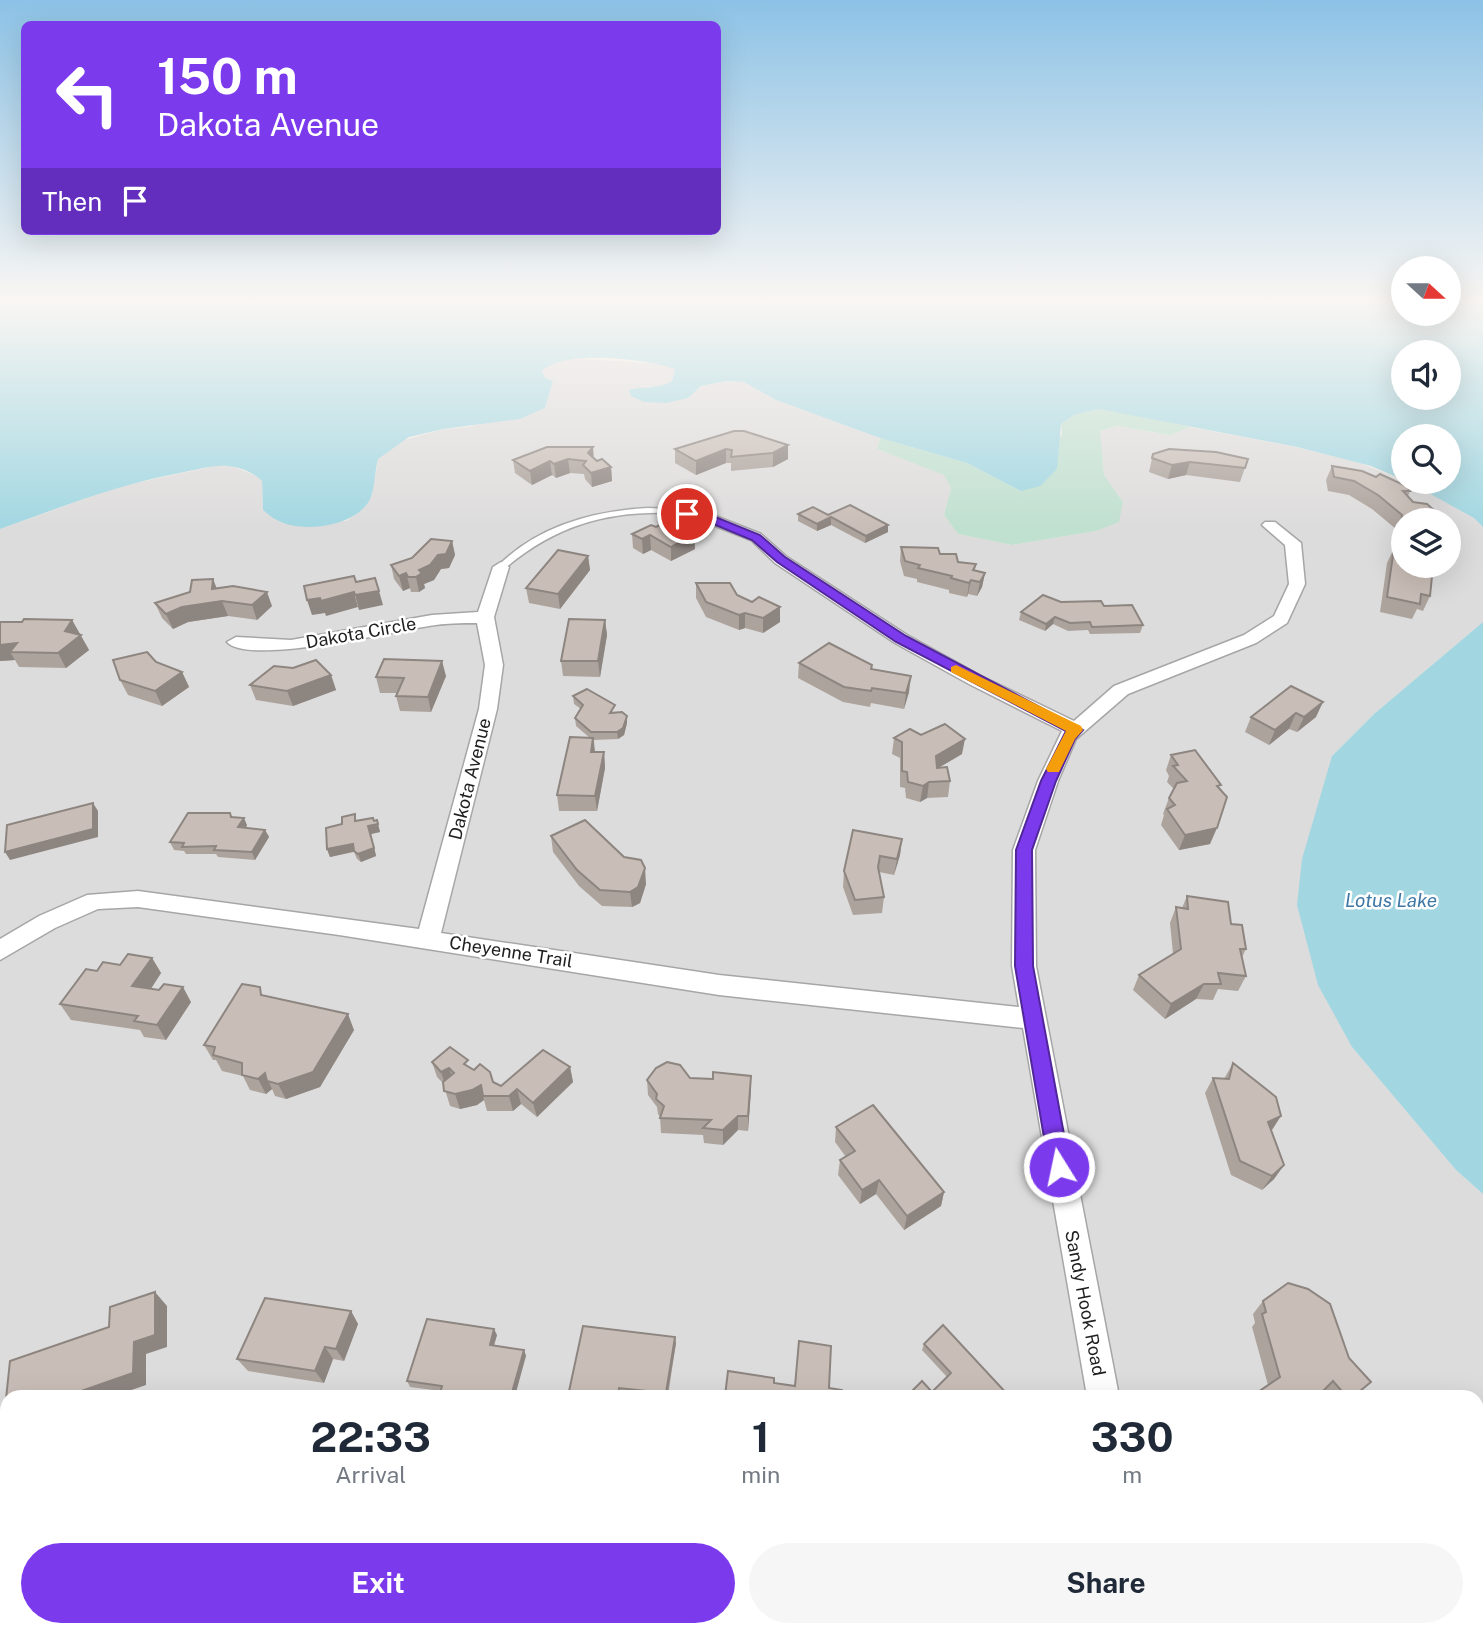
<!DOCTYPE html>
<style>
body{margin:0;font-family:"Public Sans",sans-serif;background:#f6f6f7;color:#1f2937;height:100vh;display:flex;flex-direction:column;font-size:26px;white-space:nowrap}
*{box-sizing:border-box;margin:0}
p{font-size:23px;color:#747a83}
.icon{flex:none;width:38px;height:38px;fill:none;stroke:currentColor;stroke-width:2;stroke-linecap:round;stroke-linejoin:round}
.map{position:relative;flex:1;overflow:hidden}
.details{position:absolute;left:0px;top:1390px;width:1484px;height:247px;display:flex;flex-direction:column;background:#fff;border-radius:21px 21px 0 0;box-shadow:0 7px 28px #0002}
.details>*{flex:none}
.top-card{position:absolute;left:21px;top:21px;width:700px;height:214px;border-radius:10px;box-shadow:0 7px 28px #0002;background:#7c3aed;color:#fff;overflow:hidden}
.needle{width:46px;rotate:111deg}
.controls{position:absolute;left:1391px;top:256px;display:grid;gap:14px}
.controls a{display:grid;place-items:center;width:70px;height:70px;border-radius:50%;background:#fff;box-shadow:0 7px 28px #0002;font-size:35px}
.pin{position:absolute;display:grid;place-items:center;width:60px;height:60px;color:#fff;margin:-30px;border:4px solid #fff;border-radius:50%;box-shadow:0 2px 7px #0007}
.me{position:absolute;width:77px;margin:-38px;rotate:350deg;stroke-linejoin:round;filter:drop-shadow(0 0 5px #0008)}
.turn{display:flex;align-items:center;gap:24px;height:147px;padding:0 21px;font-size:32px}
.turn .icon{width:91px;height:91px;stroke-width:2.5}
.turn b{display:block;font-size:49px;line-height:60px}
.then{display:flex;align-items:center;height:66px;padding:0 21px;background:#0003;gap:14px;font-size:26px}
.eta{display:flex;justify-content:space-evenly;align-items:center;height:119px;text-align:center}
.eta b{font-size:42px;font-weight:700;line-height:49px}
.cta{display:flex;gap:14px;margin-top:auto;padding:14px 21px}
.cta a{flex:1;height:80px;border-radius:42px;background:#7c3aed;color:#fff;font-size:28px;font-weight:700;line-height:80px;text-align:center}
.cta a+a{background:#f6f6f7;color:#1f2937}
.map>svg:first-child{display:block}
</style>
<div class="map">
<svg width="1483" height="1636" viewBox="0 0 1483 1636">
<rect width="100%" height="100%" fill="#f1ece5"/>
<path fill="#dddcdc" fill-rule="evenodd" d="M573,358L661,364L675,369L672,381L664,387L641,386L688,398L701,386L727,381L744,382L776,400L880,438L877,449L944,474L951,488L944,515L958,534L1012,545L1096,531L1123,502L1104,475L1099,431L1117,426L1170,435L1190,427L1296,447L1360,463L1426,490L1474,518L1483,527V622L1374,714L1332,756L1352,1047L1456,1170L1483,1194V1636H0V529L118,487L214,466H231L257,476L262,481L263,510L346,521L355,515L372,495L378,459L401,441L443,429L468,427L545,408L553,381L545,378L541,371L550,363ZM1404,520H1449V565H1404ZM7,1396H1477V1629H7Z"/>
<path fill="#c0e0d0" d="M1099,409L1129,412L1190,427L1170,435L1117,426L1100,431L1104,475L1123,502L1119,522L1096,531L1012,545L958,534L944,515L951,488L944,475L877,449L880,438L967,463L1021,491L1062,434L1061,424L1074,415Z"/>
<g fill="#a2d7e2" fill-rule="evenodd">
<path d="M0,299H1403L1404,313H1449V299H1483V527L1474,518L1407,481H1449V436H1404L1403,480L1371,466L1297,447L1099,409L1074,415L1061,424L1057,469L1040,486L1021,491L967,463L880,438L776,400L744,382L727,381L701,386L688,398L666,403L644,402L631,396L629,390C643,386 660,389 672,381L675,369C645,359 565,349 542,371L545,378L553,381L545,408L520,419L443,429L409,437L378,459C375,470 375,486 371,497C359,527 301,534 277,520C272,518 267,513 263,510L262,481C255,473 239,467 228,466C212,465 196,470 180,473C118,484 59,508 0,529ZM1404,352H1449V397H1404Z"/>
<path d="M1483,622V1194L1456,1170L1352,1047L1318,985L1297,905L1302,859L1332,756L1374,714Z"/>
</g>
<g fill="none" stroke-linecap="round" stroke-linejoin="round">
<defs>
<path id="lane" d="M648,508L671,509L675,511L671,513C605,511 555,526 504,569H501L497,567C537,526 593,511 648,508Z"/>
<g id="street">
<path d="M671,507L708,513L761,534L787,557L907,635L981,676L1074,721L1114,686L1244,635L1274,616L1289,584L1285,545L1262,525L1265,522H1275L1301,543L1305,584L1287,623L1256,643L1128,694L1076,739L1058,781L1035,850L1036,966L1119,1396H1087L1023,1028L719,995L339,935L138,907L98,909L55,928L0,960V939L39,916L87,895L138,891L419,929L479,709L485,665L477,623C461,623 445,623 429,626C395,631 248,666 227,642L236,637L291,640L432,615L478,612L493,567L501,562L509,567L494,617L503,665L497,709L441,933L719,975L1019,1007L1012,966L1013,850L1038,781L1062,731L969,684L895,643L775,563L751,540L700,520L666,514L664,511L666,508Z"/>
<path d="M7,1538V1574L0,1577V1541Z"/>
<path d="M1041,1629H1117L1120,1636H1043Z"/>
<path d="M1121,1629H1158L1159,1636H1121Z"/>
</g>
</defs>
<use href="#lane" stroke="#a6a6a6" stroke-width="3"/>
<use href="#street" stroke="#a6a6a6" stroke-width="3"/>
<use href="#lane" fill="#fff" fill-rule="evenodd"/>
<use href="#street" fill="#fff" fill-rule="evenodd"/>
</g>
<g fill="#ada39d">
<path d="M788,445V459L773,467L731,471V463H726L696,475L675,463V449Z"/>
<path d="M1153,454L1248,459L1240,482L1186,475L1168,479L1149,472Z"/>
<path d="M594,458L597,461L611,467L612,481L592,487L585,479L584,474L570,473L556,478L552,475L532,485L515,473L513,460Z"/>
<path d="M1332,466L1410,491L1408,496L1413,502L1404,520V538L1394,537L1396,529L1372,509L1349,495L1328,491L1326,480Z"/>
<path d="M798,514L828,515L888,525V532L865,543L831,525L817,531L798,521Z"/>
<path d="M656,527L694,535L695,549L671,561L651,550L643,554L633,548L632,534Z"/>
<path d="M452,541L455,555L449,568L441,569L434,580L424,584L425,588L419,592H411L410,588L403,591L394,579L391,565L412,558Z"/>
<path d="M901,547L940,554L958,562L976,564L975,570L985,573L982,587L977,596L968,594L967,597L949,593V590L917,582V579L904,576L900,561Z"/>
<path d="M1394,548L1420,573L1430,596L1423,611L1417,609L1412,619L1380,612L1387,563Z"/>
<path d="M588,556L590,570L560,609L529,603L526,588Z"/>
<path d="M696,583L737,595L780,622L763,633L745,628L739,630L706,617L696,598Z"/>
<path d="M216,588L272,606L257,620L228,616L188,622L173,629L162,618L155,603Z"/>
<path d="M1061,602L1104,606L1143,625L1140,633L1090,634L1088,630L1068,631L1053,624L1045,631L1019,620L1021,612Z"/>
<path d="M72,620L89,650L66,668L19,667L15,660L0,661V622Z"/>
<path d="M605,620L607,635L600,677L563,676L561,661Z"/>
<path d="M799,663L872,665V670L909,692L904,709L871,703L870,707L843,702L798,678Z"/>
<path d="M182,672L189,687L162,706L128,695L120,680Z"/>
<path d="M331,675L336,690L293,706L256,700L250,685Z"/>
<path d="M446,676L431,712L400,711L396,696L397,693H380L376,677Z"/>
<path d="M1291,686L1316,717L1297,732L1289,729L1269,745L1245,732L1251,717Z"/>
<path d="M573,696L616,713L627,723L624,735L618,739L594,740L595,752H604L605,768L597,811H559L557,795L590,738L576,726L575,718L581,709L574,704Z"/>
<path d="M921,735L962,754L940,767L950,781L948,797L927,798L920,802L906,798L905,788L900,787V758L892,754L894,738Z"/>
<path d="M1171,755L1220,789L1210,844L1179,850L1161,825L1164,815L1163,814L1169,798L1174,789L1167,782L1169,776L1166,770Z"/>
<path d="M230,813L232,817L247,825L246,828L265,830L269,837L255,860L218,857L216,854H186L184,851L174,850L170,842Z"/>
<path d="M373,818L374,821L377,820L380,832L371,834L376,856L361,862L357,859L354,852L330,857L327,849L357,821Z"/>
<path d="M551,836L646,884L640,903L632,907L602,906L579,886L553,852Z"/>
<path d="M902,839L900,855L894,875L879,872L884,897L882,913L853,915L843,887L844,871Z"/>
<path d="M1187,896L1231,924L1246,949L1242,957L1246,976L1238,991L1218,989L1213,1000L1196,999L1165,1019L1133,990L1139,975L1173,954L1170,923L1176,907L1182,908Z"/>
<path d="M152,958L161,973L151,989L191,1002L166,1040L144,1037L140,1030L71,1020L60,1004L97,971Z"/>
<path d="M264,996L354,1030L320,1087L286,1099L275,1096L272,1089L266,1094L250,1090L243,1076L222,1071L216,1060H213L204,1045Z"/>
<path d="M432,1062L471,1068L501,1086L570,1067L573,1082L537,1117L521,1104L513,1111H487L484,1100L477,1105L460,1109L450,1106L443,1083L437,1077Z"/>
<path d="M1233,1063L1271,1131L1284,1165L1274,1179L1262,1190L1231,1175L1205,1093L1213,1078L1224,1079Z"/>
<path d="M751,1076L748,1131L738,1130L723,1145L704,1143L703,1135L661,1133L660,1117L658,1114L657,1107L648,1095L647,1080L690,1078L713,1079Z"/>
<path d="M836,1127L944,1192L941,1206L904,1230L876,1194L860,1204L838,1175L840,1160L846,1157L835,1142Z"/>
<path d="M1263,1301L1355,1396H1323L1321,1394L1268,1385L1252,1327L1255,1323L1253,1314Z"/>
<path d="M351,1311L358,1324L344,1361L333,1359L324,1383L248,1371L237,1359Z"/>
<path d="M497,1335L494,1346L524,1350L526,1356L441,1391L410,1387L407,1381Z"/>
<path d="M676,1343L668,1396H645L621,1394L568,1396Z"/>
<path d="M924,1344L1009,1396L932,1392L947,1377L922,1350Z"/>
<path d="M1407,1629H1474L1477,1636H1409Z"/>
</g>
<g fill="#8d8580">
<path d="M788,445V459L773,467V453Z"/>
<path d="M593,447L594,461L588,453Z"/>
<path d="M726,449V463L696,475V461Z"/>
<path d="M568,459L570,473L556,478L554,464Z"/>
<path d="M550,461L552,475L532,485L530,471Z"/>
<path d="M1190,462L1186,475L1168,479L1172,465Z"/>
<path d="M611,467L612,481L592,487L591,473Z"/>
<path d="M831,517V525L817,531V524Z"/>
<path d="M888,525V532L865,543L866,536Z"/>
<path d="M650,535L651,550L643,554L642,539Z"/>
<path d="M694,535L695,549L671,561V547Z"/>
<path d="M452,541L455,555L449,568L441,569L434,580L424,584L425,588L419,592L416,577L419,570L438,555Z"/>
<path d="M588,556L590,570L560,609L558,594Z"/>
<path d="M406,573L410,588L403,591L399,576Z"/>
<path d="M985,573L982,587L977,596L980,582Z"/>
<path d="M213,579L228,616L188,622L173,629L166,614L212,589Z"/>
<path d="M971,580L968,594L967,597L969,583Z"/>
<path d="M379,591L383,605L359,610L355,595Z"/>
<path d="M267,592L272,606L257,620L252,605Z"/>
<path d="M354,592L358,607L326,616L325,613L312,615L307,600Z"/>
<path d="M780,607V622L763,633V618Z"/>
<path d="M745,613V628L739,630V615Z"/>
<path d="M1055,617L1053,624L1045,631L1046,624Z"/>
<path d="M72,620L89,650L66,668L58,653L65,631Z"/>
<path d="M605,620L607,635L600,677L598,661Z"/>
<path d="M17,643L10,652L15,660L0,661V645Z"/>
<path d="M442,661L446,676L431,712L428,697Z"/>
<path d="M182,672L189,687L162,706L155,691Z"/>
<path d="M331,675L336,690L293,706L287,691Z"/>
<path d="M911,676L909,692L904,709L906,693Z"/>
<path d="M1323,702L1316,717L1297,732L1304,717Z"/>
<path d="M1296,713L1289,729L1269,745L1275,730Z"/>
<path d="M627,716V723L624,735L618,739L617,732Z"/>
<path d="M593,738L595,753L591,752Z"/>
<path d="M965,739L962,754L933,771L936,756Z"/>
<path d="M604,752L605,768L597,811L595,796Z"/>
<path d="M929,782L927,798L920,802L923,786Z"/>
<path d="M93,803L98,811V837L10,860L5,852Z"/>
<path d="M244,818L247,825L241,835L238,827Z"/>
<path d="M373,818L375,825L377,820L380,832L371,834L376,856L361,862L358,854L368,826Z"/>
<path d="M1217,828L1210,844L1179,850L1185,835Z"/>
<path d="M265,830L269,837L255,860L252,852Z"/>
<path d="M902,839L900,855L894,875L897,859Z"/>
<path d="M353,844L356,851L330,857L327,849Z"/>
<path d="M645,868L646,884L640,903L632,907L630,892Z"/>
<path d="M152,958L161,973L142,1002L132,986Z"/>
<path d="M1204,984L1196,999L1165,1019L1171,1004Z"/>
<path d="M183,987L191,1002L166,1040L157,1025Z"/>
<path d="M348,1014L354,1030L320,1087L286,1099L278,1084Z"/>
<path d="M570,1067L573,1082L537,1117L533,1103Z"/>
<path d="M449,1068L454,1083L446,1087L441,1072Z"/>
<path d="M265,1073L272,1089L266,1094L258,1079Z"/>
<path d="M751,1076V1091L748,1131V1116Z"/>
<path d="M481,1085L484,1100L477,1105L460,1109L455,1094Z"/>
<path d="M517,1089L521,1104L513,1111L509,1096Z"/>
<path d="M738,1116V1130L723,1145V1130Z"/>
<path d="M1281,1116L1272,1130L1259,1137L1268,1122Z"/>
<path d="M1284,1165L1274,1179L1262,1190L1272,1176Z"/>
<path d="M879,1180L876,1194L860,1204L862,1190Z"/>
<path d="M944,1192L941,1206L904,1230L907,1216Z"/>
<path d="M155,1292L167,1306V1347L146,1354V1385L114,1396H67L134,1342Z"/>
<path d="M351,1311L358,1324L344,1361L336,1349Z"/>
<path d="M494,1329L497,1335L492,1351L490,1345Z"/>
<path d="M675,1337L676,1343L667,1396L666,1393Z"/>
<path d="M325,1347L333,1359L324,1383L315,1371Z"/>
<path d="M524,1350L526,1356L515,1396H511Z"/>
<path d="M112,1629H124L127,1636H115Z"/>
<path d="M37,1630L50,1636H39Z"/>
</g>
<g fill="#c9beb7" stroke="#8d8580" stroke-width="2">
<path d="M734,431H744L788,445L773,453L731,457L732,450L726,449L696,461L675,449Z"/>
<path d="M547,447H593L588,453L597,461L602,459L611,467L591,473L583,465L586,461L568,459L554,464L550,461L530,471L513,460Z"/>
<path d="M1169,449L1216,452L1248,459L1245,468L1190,462L1172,465L1152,458L1153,454Z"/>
<path d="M1332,466L1362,471L1376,477L1380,474L1406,486L1410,491H1403L1413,502L1427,504L1436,512L1433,520H1404V523L1401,522L1402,515L1378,495L1354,481L1334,477Z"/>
<path d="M850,505L888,525L866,536L831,517L817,524L798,514L813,507L828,515Z"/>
<path d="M669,521L694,535L671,547L650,535L642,539L632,534L651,525L656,527Z"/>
<path d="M431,539L452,541L446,554L438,555L430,565L419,570L422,573L416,577H408L406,573L399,576L391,565L412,558Z"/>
<path d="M901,547L938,548L940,554H956L958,562L976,564L973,570L985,573L980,582L971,580L969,583L951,578L952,576L918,568L920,565L905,561Z"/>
<path d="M1394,548L1404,550V565H1421L1420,573L1432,576L1430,596L1421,594L1420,604L1387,597Z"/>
<path d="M558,550L588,556L558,594L526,588Z"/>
<path d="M354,576L356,582L375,578L379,591L355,595L354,592L321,601L320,598L307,600L304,586Z"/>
<path d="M213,579L212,589L233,586L267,592L252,605L222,601L182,607L166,614L155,603L190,592L192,580Z"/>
<path d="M696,583H730L737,595L752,602L759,597L780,607L763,618L745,613L739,615L706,602Z"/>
<path d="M1043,595L1061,602L1101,601L1104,606L1132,605L1143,625L1092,627L1090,622L1070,623L1055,617L1046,624L1021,612Z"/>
<path d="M24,619L72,620L65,631L81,635L58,653L10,652L17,643L0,645V622H22Z"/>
<path d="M569,619L605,620L598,661H561Z"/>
<path d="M829,643L872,665L871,669L911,676L906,693L872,688L871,691L844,687L799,663Z"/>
<path d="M147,652L156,662L182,672L155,691L120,680L113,660Z"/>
<path d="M384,659L442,661L428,697L396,696L404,678L376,677Z"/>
<path d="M316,660L331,675L287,691L250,685L274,666L293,668Z"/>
<path d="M1291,686L1323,702L1304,717L1296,713L1275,730L1251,717Z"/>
<path d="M587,689L615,705L610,713L622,712L627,716L623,728L617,732H591L575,718L583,705L573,696Z"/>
<path d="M945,724L965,739L936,756L937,768L947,767L950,781L929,782L923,786L908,782L907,772L902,771V742L894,738L910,729L921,735Z"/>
<path d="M570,737L593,738L591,752H604L595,796L557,795Z"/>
<path d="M1195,750L1221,785L1217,786L1227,797L1217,828L1185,835L1167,809L1175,805L1169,798L1177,783L1187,781L1173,766L1178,765L1171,755Z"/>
<path d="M93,803V829L5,852L7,825Z"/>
<path d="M188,813H230L231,817L244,818L238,827L265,830L252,852L214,850L216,846L182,847L184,843L170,842Z"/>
<path d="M355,814V821L373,818L374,821L377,820L378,824L368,826L374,848L358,854L354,851L353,844L327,849L326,828L342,824V817Z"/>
<path d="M585,820L624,857L641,860L645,868L638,887L630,892L600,890L577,870L551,836Z"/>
<path d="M853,830L902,839L897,859L880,856L878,867L884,897L855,900L844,871Z"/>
<path d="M1187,896L1228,902L1231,924L1242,925L1246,949H1240L1246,976L1218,973L1221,984H1204L1171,1004L1139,975L1181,949L1176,907L1188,909Z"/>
<path d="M128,954L152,958L132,986L159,990L164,984L183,987L157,1025L134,1021L138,1016L60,1004L86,969L97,971L103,962L120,965Z"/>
<path d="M242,984L260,987L261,995L348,1014L313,1072L278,1084L267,1081L265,1073L258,1079L242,1075V1063L213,1055L215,1047L204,1045Z"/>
<path d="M450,1047L468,1060L464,1064L474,1070L480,1064L490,1072L493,1082L501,1086L543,1050L570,1067L533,1103L517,1089L509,1096H483L481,1085L472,1090L455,1094L444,1091L443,1082L454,1073L449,1068L441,1072L432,1062Z"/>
<path d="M667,1062L680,1065L690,1078L713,1079V1072L751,1076L748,1116H738L723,1130L703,1128L711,1120L660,1118L664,1106L656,1099L657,1094L647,1080L656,1068Z"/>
<path d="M1233,1063L1276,1097L1281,1116L1268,1122L1284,1165L1272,1176L1240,1161L1213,1078L1229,1079Z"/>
<path d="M873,1105L944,1192L907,1216L879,1180L862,1190L840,1160L855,1151L836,1127Z"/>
<path d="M1288,1283L1308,1289L1330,1304L1349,1358L1371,1382L1354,1396H1346L1333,1381L1318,1396H1252L1280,1377L1262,1314L1266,1312L1263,1301Z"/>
<path d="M155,1292V1335L134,1342L133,1373L67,1396H7V1417L4,1418L10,1361L109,1327L110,1307Z"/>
<path d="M265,1298L351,1311L336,1349L325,1347L315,1371L237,1359Z"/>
<path d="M427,1319L494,1329L490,1345L524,1350L511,1396H439L442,1386L407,1381Z"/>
<path d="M943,1325L1009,1396H907L922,1381L932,1392L951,1373L924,1344Z"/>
<path d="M583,1326L675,1337L666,1393L619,1388L618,1396H568Z"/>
<path d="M799,1341L831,1346L829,1388L842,1390V1396H725L728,1371L774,1378V1383L795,1386Z"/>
<path d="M75,1629H112L115,1636H66Z"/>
<path d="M1426,1629H1474L1477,1636H1429Z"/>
<path d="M37,1630L39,1636H29Z"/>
</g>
<linearGradient id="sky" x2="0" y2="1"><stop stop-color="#8cc2e6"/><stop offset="0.57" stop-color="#f9f6f3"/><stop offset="1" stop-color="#f9f6f3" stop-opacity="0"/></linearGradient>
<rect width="1483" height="528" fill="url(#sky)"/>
<path fill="#7c3aed" stroke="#51269a" stroke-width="2" d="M687,510L708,514L760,535L785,557L906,636L1083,730L1075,739L1056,781L1032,850L1033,966L1070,1167L1067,1174L1059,1176L1052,1174L1049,1167L1015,966L1016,850L1041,781L1066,731L896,642L777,562L752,540L701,519L683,516L682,514Z"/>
<path fill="#f59e0b" d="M956,665L1081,726L1083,730L1075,739L1059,772H1048L1046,769L1066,731L951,672V667Z"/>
<g text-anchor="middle" stroke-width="5" stroke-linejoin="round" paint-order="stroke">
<g font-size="18" fill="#1f1f1f" stroke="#fff">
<text transform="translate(361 633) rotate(-10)" y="6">Dakota Circle</text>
<text transform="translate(470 779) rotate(-76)" y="6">Dakota Avenue</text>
<text transform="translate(511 952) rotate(9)" y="6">Cheyenne Trail</text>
<text transform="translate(1085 1303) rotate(79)" y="6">Sandy Hook Road</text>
</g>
<g font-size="19" font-style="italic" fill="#3e78a6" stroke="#fff">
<text x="1391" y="907">Lotus Lake</text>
</g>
</g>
</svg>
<div class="controls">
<a><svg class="needle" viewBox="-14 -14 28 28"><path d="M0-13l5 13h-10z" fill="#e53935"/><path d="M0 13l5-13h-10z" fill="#747a83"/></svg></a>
<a><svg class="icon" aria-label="sound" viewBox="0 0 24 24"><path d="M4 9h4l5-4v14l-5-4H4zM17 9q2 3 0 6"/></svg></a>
<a><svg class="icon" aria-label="search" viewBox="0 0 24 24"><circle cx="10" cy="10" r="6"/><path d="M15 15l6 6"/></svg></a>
<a><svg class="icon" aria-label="layers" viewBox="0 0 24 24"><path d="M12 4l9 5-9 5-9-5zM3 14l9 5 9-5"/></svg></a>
</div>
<div class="pin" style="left:687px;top:514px;background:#d93025"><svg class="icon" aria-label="arrive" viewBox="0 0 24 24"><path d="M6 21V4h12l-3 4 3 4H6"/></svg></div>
<svg class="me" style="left:1059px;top:1167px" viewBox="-20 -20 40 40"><circle r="17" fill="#7c3aed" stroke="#fff" stroke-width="3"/><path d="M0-11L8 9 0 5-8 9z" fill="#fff"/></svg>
<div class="top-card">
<div class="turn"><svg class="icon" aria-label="left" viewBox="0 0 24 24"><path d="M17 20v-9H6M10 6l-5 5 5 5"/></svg><div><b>150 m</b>Dakota Avenue</div></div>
<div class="then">Then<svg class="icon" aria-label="arrive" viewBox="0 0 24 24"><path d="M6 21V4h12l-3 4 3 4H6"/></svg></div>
</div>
<section class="details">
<div class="eta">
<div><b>22:33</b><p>Arrival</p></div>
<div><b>1</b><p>min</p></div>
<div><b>330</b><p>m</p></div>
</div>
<div class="cta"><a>Exit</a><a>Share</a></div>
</section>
</div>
